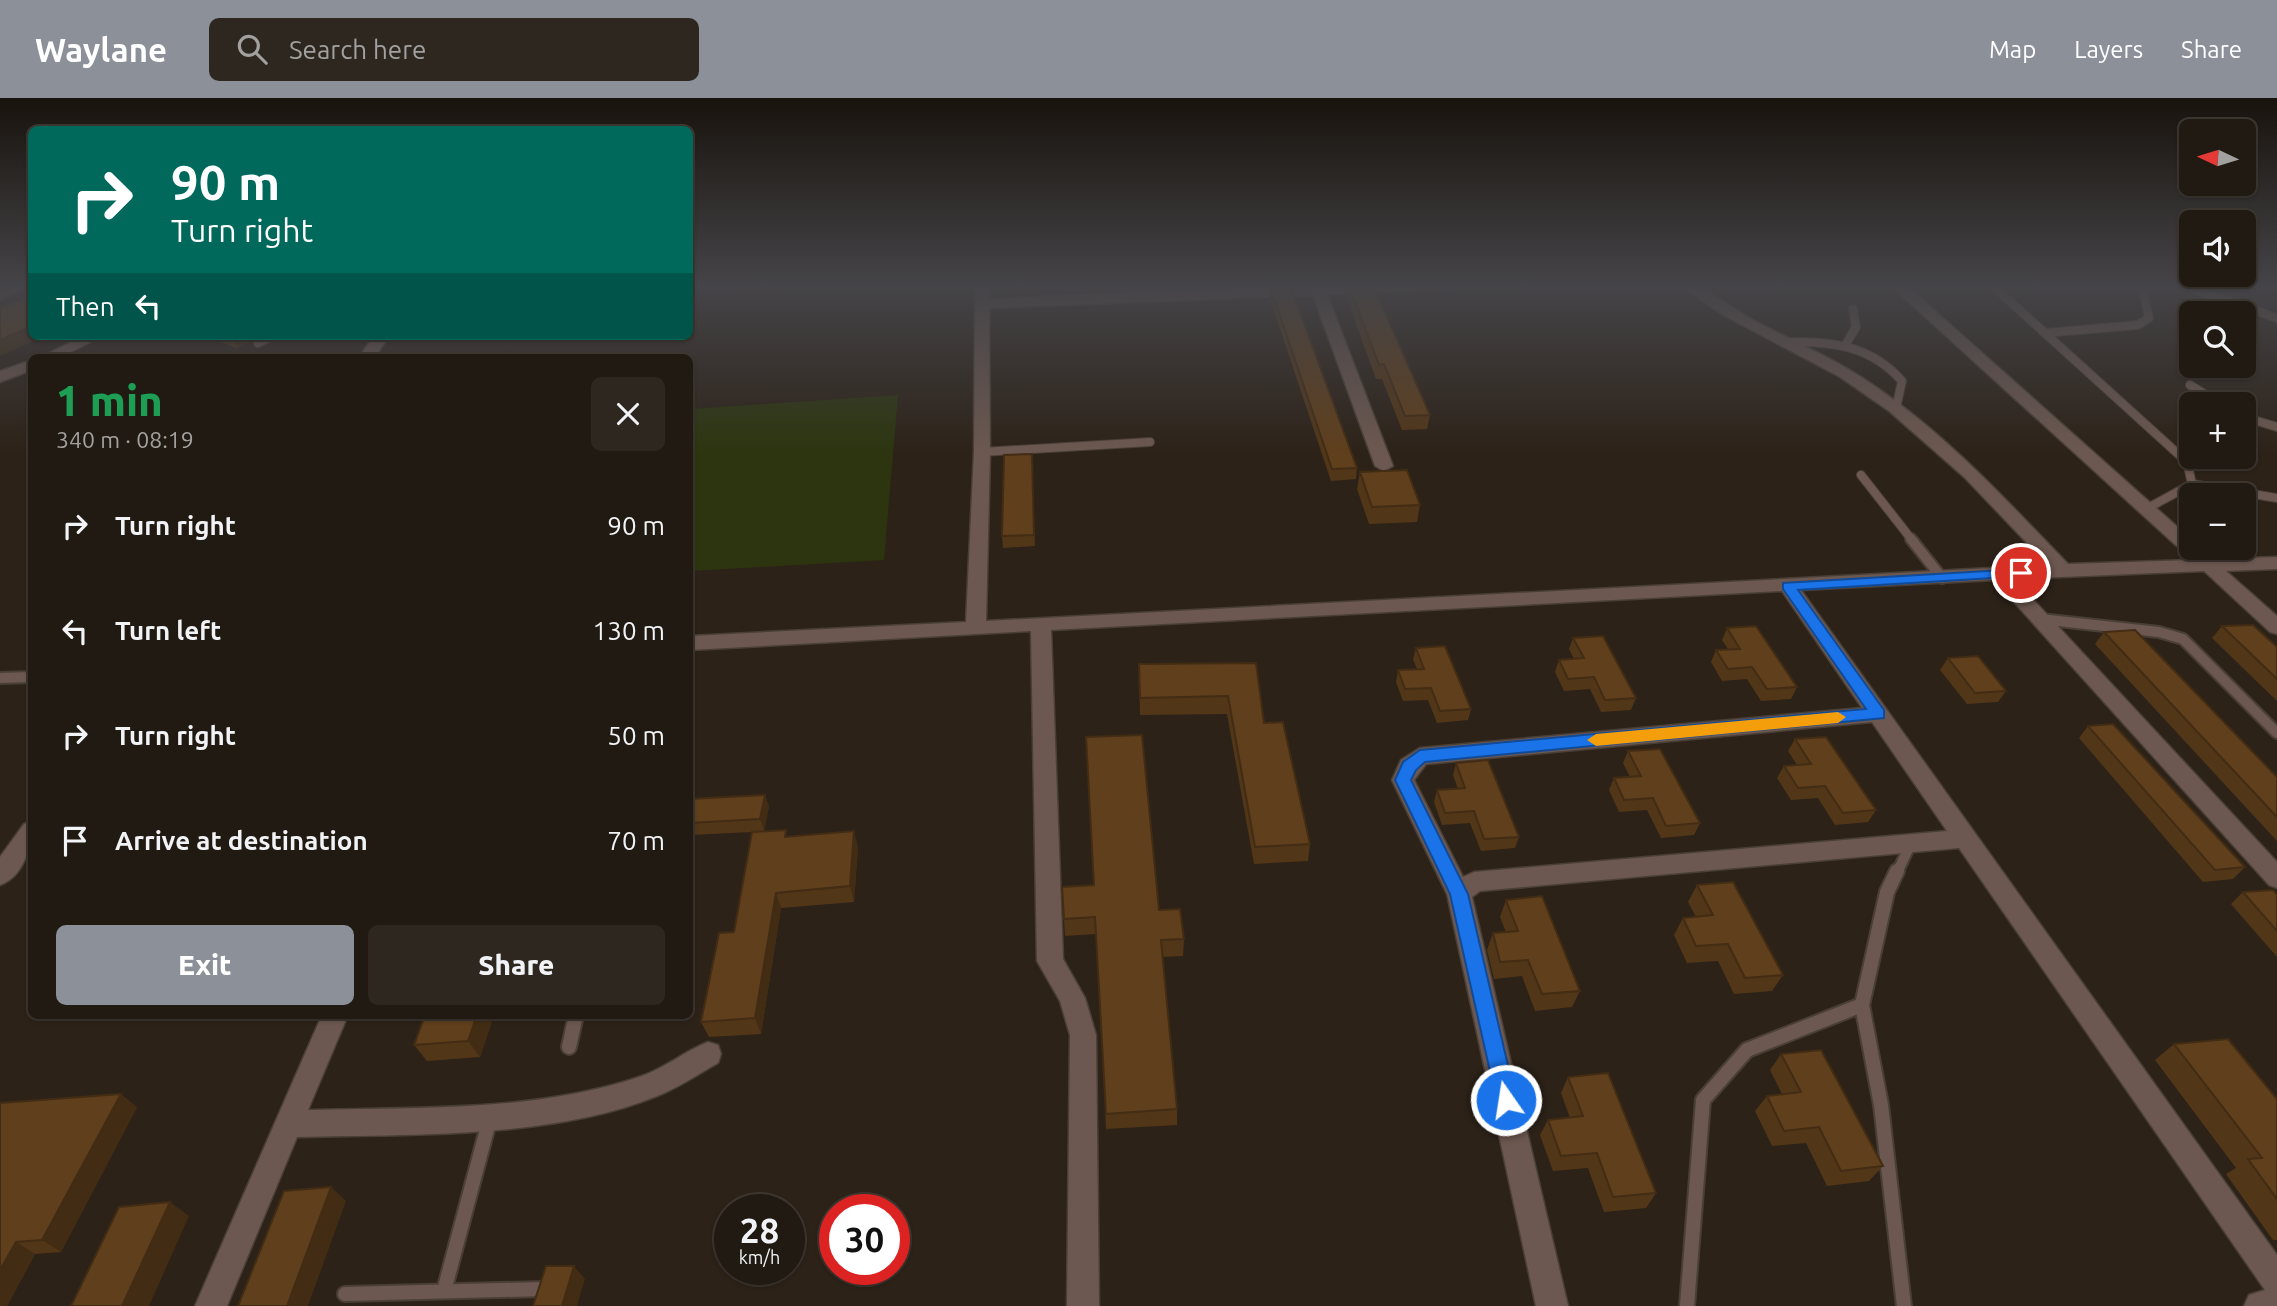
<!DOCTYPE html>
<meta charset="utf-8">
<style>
body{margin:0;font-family:Ubuntu,sans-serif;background:#2d2720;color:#f1f3f6;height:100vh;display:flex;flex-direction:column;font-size:26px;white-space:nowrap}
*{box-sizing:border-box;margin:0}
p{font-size:23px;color:#a2a19f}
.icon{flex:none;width:38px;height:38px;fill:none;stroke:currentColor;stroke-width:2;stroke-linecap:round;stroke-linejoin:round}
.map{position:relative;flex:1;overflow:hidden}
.drawer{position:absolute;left:28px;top:256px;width:665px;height:665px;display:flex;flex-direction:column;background:#211a12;border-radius:10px;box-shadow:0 2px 5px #0004,0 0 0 2px #3e3832}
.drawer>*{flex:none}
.guide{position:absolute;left:28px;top:28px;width:665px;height:214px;border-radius:10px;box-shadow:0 2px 5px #0004,0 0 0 2px #3e3832;background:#00695c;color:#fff;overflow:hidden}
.needle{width:46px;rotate:274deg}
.controls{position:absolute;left:2179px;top:21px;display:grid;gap:14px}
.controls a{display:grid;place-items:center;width:77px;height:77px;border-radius:10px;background:#211a12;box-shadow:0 2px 5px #0004,0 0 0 2px #3e3832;font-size:35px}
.speed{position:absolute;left:714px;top:1096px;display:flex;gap:14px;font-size:35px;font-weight:700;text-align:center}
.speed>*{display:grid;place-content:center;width:91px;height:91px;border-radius:50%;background:#211a12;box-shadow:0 2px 5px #0004,0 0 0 2px #3e3832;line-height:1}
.speed small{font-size:18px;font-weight:400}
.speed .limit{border:10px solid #d22;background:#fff;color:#111}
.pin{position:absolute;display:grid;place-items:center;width:60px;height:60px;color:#fff;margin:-30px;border:4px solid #fff;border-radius:50%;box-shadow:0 2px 7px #0007}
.me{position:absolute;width:77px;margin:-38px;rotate:347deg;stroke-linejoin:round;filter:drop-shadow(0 0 5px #0008)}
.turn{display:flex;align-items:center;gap:24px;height:147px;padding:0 28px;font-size:32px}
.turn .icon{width:91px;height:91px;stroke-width:2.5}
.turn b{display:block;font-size:49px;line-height:60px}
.then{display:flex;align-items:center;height:66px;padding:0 28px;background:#0003;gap:14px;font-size:26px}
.round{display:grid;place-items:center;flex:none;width:74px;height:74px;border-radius:10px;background:#2d2720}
.headline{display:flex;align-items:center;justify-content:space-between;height:119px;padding:0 28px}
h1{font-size:42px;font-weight:800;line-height:52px;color:#1e9e55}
.cta{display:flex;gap:14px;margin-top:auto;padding:14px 28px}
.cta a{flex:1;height:80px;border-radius:10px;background:#8c9099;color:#fff;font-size:28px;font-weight:800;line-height:80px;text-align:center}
.cta a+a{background:#2d2720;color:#f1f3f6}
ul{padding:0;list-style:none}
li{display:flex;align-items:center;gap:21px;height:105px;padding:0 28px}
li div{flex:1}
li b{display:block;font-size:26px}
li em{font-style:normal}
header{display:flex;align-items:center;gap:42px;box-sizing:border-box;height:98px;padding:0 35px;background:#8c9099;color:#fff}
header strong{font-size:33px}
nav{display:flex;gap:38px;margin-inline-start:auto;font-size:24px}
.search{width:490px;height:63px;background:#2d2720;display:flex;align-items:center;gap:18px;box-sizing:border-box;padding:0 24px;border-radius:10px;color:#a2a19f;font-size:26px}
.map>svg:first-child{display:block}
</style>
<header>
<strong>Waylane</strong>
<div class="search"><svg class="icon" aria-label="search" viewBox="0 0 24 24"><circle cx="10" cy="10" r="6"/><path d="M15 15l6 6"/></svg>Search here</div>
<nav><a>Map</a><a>Layers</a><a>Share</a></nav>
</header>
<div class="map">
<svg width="2277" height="1208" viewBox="0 0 2277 1208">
<rect width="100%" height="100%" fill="#2c2218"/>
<path fill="#2c350f" d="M898,297L884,462L690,473V311Z"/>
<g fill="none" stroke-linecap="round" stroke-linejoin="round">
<defs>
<g id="lane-far2">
<path d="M1992,187L2187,364L2192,386L2146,411"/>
<path d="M2182,187L2277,220"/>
<path d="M2045,235L2138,227L2149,220L2144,197"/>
<path d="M1786,244C1832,243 1870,247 1902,283L1896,310"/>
<path d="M258,245L273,238"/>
<path d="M1846,246L1856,229L1853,211"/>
<path d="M2190,287L2220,306"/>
<path d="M2244,319L2277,329"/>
<path d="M982,354L1150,344"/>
<path d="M1861,377L1912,442"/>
<path d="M2192,386L2277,400"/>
</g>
<g id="lane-far1">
<path d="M1911,441L1942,480"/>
<path d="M2040,521L2159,534L2183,541L2277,635"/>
<path d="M0,580L32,579"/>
<path d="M1897,775L1911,745"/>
</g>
<g id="lane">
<path d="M1897,773L1887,794L1862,907L1881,1007L1904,1208"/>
<path d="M569,949L576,917"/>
<path d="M444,1193L490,1020"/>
<path d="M345,1196L544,1191"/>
<path d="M1687,1208L1703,1002L1747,952L1862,907"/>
</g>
<g id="street">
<path d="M11,187H30L0,202V193Z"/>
<path d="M975,187H989V201L1309,187H1464L1457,191L1327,196L1393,368L1384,373L1375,368L1313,197L989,210L990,354L986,523L2048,467L1964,379L1889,313L1840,279L1725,218L1679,187C1706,187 1731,210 1755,223C1795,244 1838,262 1876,289C1949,339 2007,403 2068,466L2192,462L1890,187H1906L2191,441V450H2201L2214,461L2277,459V471L2226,473L2277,518V536L2270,534L2204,473L2014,481L2277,764V790L2269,787L1994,482L1801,492L2277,1157V1208H2244L2249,1197L2265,1192L1959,750L1480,793L1472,799L1568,1208H1536L1447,796L1392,682L1401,662L1420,650L1862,610L1782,493L1051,532L1063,861L1085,900L1096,937L1099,1208H1067L1070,937L1060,903L1037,863L1031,533L690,552V538L966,524L974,354ZM1872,624L1947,733L1474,774L1463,779L1414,682L1426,666Z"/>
<path d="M83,238H102L61,259H41Z"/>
<path d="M374,238H389L375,259H359Z"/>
<path d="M32,262V272L0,284V273Z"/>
<path d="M32,723C32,746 25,778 0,787V759L24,726Z"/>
<path d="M322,917H348L308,1012C417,1009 538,1014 642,978C665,970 685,953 708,944L718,947L721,956L718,965C698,976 678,990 657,998C552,1041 410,1036 297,1039L227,1208H195Z"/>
</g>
</defs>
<use href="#lane-far2" stroke="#493f36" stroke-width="10"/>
<use href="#lane-far1" stroke="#493f36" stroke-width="14"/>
<use href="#lane" stroke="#493f36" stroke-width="18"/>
<use href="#street" stroke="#493f36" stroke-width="3"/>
<use href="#lane-far2" stroke="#6c5850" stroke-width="8"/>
<use href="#lane-far1" stroke="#6c5850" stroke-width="10"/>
<use href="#lane" stroke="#6c5850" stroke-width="14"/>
<use href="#street" fill="#6c5850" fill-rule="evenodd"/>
</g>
<g fill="#523618">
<path d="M742,187H842L743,193Z"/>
<path d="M1001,187H1026V191L1002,192Z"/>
<path d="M1348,187H1373L1430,317L1427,331L1402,332L1382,281H1376L1346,198Z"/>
<path d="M1271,191L1357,370L1356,381L1331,383L1270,201Z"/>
<path d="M205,238H261L237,250Z"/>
<path d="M1032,356L1035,448L1003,450L1002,438Z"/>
<path d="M1360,374L1420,407L1417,424L1369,426L1357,391Z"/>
<path d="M2222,528L2277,549V603L2212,540Z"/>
<path d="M1727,530L1797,589L1791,601L1761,603L1747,581L1722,583L1711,564L1716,552L1728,551L1722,542Z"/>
<path d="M2104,534L2277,679V743L2095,546Z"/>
<path d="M1573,540L1636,600L1631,612L1601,614L1590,591L1564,593L1555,574L1559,562L1574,561L1569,551Z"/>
<path d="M1416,550L1471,611L1468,622L1437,625L1428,602L1403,603L1396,584L1398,572L1417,571L1413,561Z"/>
<path d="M1948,560L2006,593L1998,604L1967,606L1940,572Z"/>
<path d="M1256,565L1264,625L1310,746L1308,763L1254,766L1227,616L1140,617L1139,566Z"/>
<path d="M2088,628L2245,769L2233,781L2203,784L2079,640Z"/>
<path d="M1795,641L1876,712L1868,724L1835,727L1818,700L1791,702L1777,680L1784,668L1797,667L1788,653Z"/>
<path d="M1628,653L1700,725L1694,737L1661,740L1647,712L1619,714L1609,692L1614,680L1630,679L1623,665Z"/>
<path d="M1456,665L1519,739L1515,750L1481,753L1470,725L1442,727L1434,704L1437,692L1458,691L1453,677Z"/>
<path d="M690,701L769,708L764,733L788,739L858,749L854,804L781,810L761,936L709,939L701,924L734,834L752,734L690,737Z"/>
<path d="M1697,787L1783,877L1772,893L1734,896L1718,863L1687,865L1674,837L1683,820L1696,819L1688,804Z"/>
<path d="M2243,794L2277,797V859L2231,806Z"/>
<path d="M1506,802L1580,893L1572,909L1535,913L1522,878L1494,881L1487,852L1493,835L1506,834L1500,819Z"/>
<path d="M1159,812L1184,841L1183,858L1163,859L1177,1011V1027L1106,1031L1096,836L1065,838L1064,821Z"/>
<path d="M494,917L480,959L427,963L414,947Z"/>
<path d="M2174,946L2277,1001V1142H2273L2226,1076L2236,1070L2155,962Z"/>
<path d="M1781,956L1883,1068L1869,1083L1827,1088L1806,1045L1772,1048L1755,1013L1767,998L1782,996L1770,972Z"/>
<path d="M1568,979L1656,1095L1646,1110L1604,1114L1588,1070L1553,1073L1540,1037L1548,1022L1570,1020L1561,995Z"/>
<path d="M0,1005L137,1009L61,1154L35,1156L7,1208H0Z"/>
</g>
<g fill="#422c14">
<path d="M32,228V238H44L0,258V242Z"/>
<path d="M231,238H261L237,250Z"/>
<path d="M765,697L769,708L764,733L760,721Z"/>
<path d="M854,733L858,749L854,804L850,788Z"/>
<path d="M776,795L781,810L761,936L755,920Z"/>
<path d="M477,917H494L480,959L468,943Z"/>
<path d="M121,996L137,1009L61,1154L42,1142Z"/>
<path d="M331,1089L346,1103L308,1208H287Z"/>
<path d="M170,1104L189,1118L149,1208H122Z"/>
<path d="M16,1144L35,1156L7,1208H0V1172Z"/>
<path d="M574,1168L585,1181L577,1208H562Z"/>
</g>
<g fill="#5f3f1c" stroke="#422c14" stroke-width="2">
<path d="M1349,187H1373L1430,317L1405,318L1384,266L1379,267Z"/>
<path d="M1291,190L1357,370L1332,371L1271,191Z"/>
<path d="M32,197V228L0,242V210Z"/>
<path d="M1032,356L1034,437L1002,438L1004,357Z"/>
<path d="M1407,372L1420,407L1372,409L1360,374Z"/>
<path d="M2253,527L2277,549V581L2222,528Z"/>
<path d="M1756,528L1797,589L1767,591L1752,569L1728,571L1716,552L1740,551L1727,530Z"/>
<path d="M2135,532L2277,679V719L2104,534Z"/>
<path d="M1603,538L1636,600L1605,602L1594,579L1568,581L1559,562L1584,560L1573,540Z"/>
<path d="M1445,548L1471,611L1440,613L1431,590L1405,591L1398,572L1424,571L1416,550Z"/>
<path d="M1978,558L2006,593L1975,595L1948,560Z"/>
<path d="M1256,565L1264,625L1283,624L1310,746L1255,749L1228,598L1140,600L1139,566Z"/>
<path d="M2113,626L2245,769L2215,772L2088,628Z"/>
<path d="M1142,637L1159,812L1180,811L1184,841L1161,842L1177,1011L1106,1016L1095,819L1064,821L1062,789L1094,787L1086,639Z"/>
<path d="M1826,639L1876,712L1843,715L1825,688L1798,690L1784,668L1811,666L1795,641Z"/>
<path d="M1660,651L1700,725L1666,728L1653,700L1624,702L1614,680L1641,678L1628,653Z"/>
<path d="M1488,662L1519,739L1484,741L1474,713L1445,715L1437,692L1465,690L1456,665Z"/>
<path d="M765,697L760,721L690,725V701Z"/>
<path d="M786,732L785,739L854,733L850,788L776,795L755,920L701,924L719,835L734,834L752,734Z"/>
<path d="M1733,784L1783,877L1745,880L1728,846L1696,848L1683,820L1713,817L1697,787Z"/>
<path d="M2273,792L2277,797V833L2243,794Z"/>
<path d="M1542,798L1580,893L1542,896L1528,862L1500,864L1493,835L1518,833L1506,802Z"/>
<path d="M425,917H477L468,943L414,947Z"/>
<path d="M2228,941L2277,1001V1101L2248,1061L2262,1060L2174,946Z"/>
<path d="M1821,952L1883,1068L1841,1073L1819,1029L1784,1033L1767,998L1801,994L1781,956Z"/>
<path d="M1608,975L1656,1095L1613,1099L1597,1055L1561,1058L1548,1022L1583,1018L1568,979Z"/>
<path d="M121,996L42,1142L16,1144L0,1172V1005Z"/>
<path d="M331,1089L287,1208H238L284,1093Z"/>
<path d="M170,1104L122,1208H71L119,1109Z"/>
<path d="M546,1168H574L562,1208H533Z"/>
</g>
<linearGradient id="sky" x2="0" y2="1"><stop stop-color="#18130d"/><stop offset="0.53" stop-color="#454448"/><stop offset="1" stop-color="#454448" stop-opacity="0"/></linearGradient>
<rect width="2277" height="356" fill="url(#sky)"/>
<path fill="#1a73e8" stroke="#114b97" stroke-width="2" d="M2021,471L2026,472V478L1798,492L1884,612V620L1425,664L1416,672L1411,682L1468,796L1516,1002L1513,1009L1506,1012L1498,1009L1450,796L1395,682L1403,664L1420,652L1866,611L1783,491V485Z"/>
<path fill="#f59e0b" d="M1838,614L1846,619L1838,625L1596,648L1587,642L1596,636Z"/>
</svg>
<div class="controls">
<a><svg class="needle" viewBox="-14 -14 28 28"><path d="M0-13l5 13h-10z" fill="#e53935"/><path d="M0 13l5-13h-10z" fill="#a2a19f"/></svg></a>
<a><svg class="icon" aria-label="sound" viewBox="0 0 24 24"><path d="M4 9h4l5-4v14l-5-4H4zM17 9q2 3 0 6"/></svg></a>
<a><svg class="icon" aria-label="search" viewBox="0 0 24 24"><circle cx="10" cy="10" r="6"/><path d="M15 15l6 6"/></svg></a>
<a>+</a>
<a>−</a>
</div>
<div class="speed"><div>28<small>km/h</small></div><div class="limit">30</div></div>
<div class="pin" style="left:2021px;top:475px;background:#d93025"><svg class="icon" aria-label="arrive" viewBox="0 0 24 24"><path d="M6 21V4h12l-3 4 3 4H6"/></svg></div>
<svg class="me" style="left:1506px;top:1002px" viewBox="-20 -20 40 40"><circle r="17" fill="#1a73e8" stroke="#fff" stroke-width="3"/><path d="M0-11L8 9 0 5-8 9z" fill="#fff"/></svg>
<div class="guide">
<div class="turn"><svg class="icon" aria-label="right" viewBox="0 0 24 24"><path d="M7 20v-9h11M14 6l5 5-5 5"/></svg><div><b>90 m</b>Turn right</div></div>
<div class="then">Then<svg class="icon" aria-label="left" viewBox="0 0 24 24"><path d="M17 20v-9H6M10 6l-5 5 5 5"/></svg></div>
</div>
<section class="drawer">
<div class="headline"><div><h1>1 min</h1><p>340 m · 08:19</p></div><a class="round"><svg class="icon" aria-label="close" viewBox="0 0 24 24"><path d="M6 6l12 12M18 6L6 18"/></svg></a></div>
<ul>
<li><svg class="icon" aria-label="right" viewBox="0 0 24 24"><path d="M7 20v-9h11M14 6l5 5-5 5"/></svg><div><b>Turn right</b></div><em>90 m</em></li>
<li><svg class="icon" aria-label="left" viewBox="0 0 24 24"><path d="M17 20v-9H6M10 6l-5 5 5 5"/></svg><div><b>Turn left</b></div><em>130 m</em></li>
<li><svg class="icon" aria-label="right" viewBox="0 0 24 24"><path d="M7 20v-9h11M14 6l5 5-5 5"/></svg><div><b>Turn right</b></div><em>50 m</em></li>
<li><svg class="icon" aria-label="arrive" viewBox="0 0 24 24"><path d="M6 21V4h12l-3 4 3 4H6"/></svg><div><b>Arrive at destination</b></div><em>70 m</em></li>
</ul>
<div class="cta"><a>Exit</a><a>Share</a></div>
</section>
</div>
